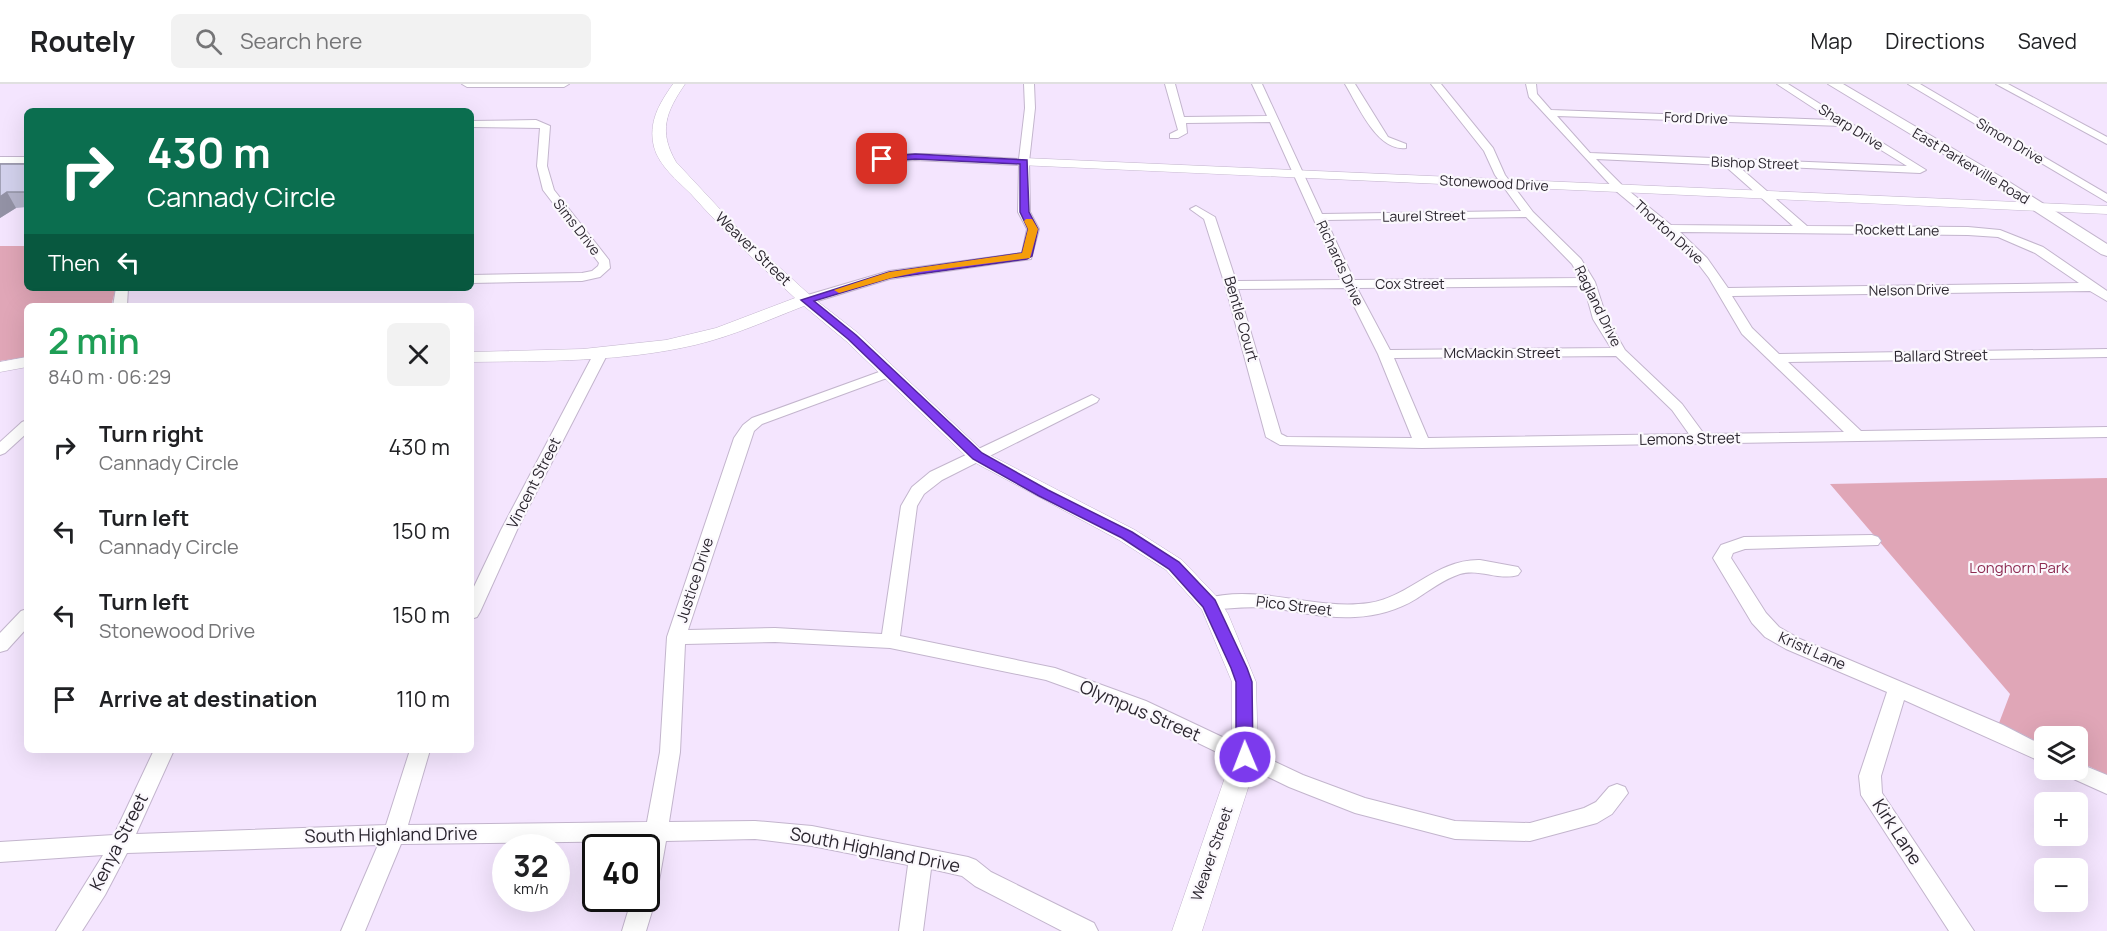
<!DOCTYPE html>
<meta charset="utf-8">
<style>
body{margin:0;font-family:Manrope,sans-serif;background:#f2f2f2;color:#202124;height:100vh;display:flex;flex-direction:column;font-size:22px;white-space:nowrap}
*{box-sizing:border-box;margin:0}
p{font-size:20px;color:#757577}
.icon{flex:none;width:33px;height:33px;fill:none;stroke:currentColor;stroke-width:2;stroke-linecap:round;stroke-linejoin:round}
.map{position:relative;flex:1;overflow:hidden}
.sheet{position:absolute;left:24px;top:219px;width:450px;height:450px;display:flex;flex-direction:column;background:#fff;border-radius:9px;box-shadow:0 6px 24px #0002}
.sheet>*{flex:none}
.guide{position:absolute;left:24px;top:24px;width:450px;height:183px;border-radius:9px;box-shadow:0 6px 24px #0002;background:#0b6e4f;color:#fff;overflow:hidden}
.controls{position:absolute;left:2034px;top:642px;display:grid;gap:12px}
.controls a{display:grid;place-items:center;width:54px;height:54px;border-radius:9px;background:#fff;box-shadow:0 6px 24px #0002;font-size:30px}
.speed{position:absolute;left:492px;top:750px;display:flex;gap:12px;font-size:30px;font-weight:700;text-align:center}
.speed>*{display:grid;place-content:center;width:78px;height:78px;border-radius:50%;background:#fff;box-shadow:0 6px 24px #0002;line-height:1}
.speed small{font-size:15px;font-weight:400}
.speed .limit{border:3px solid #111;border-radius:9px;background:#fff;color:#111}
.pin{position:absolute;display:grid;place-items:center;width:51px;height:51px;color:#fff;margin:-26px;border-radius:12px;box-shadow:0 3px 9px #0006}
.me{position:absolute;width:66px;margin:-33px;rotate:359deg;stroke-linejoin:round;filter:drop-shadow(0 0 4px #0008)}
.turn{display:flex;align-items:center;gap:21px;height:126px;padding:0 24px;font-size:27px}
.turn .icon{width:78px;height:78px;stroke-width:2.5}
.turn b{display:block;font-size:42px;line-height:51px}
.then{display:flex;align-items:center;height:57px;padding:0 24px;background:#0003;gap:12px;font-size:22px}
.round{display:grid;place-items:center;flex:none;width:63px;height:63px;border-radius:9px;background:#f2f2f2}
.overview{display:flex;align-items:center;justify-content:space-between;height:102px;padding:0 24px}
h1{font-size:36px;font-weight:600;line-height:45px;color:#1e9e55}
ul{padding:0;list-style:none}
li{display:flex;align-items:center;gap:18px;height:84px;padding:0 24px}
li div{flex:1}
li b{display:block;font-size:22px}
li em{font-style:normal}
header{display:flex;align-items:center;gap:36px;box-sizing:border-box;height:84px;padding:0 30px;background:#fff;border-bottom:2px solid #e0e0e0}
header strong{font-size:28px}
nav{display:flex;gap:33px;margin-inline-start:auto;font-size:21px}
.search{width:420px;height:54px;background:#f2f2f2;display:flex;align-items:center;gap:15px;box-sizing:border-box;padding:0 21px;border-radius:9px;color:#757577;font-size:22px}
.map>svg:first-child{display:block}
</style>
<header>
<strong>Routely</strong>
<div class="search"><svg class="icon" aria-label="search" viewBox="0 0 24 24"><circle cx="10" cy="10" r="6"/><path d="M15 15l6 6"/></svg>Search here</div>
<nav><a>Map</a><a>Directions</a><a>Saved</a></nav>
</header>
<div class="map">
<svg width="2107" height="847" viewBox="0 0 2107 847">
<rect width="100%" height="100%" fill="#f4e5fe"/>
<g fill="#e0a6b7">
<path d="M0,162H27V204H116L111,222H27V273L0,277Z"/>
<path d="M2107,394V691L2078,677V652H2044V661L1999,639L2010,610L1830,400Z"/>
</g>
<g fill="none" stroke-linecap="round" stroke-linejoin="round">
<defs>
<g id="minor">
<path d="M462,0H569L564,3H467Z"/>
<path d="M1024,0H1034L1035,24L1029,78L1030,128L1039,145L1031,175L890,195L811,219H801L800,216L801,213L889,187L1022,169L1027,145L1018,128L1019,81L915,76L882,78L877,75C892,64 995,74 1019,75L1025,24Z"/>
<path d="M1165,0H1175L1184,33L1267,32L1252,0H1262L1322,130L1521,127L1495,91L1484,67L1431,0H1441L1493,64L1505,91L1533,128L1581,175L1595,198L1607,235L1625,266L1682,320L1704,350L1844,348L1742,250L1709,194L1690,169L1616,107L1529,13L1526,0H1536L1537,10L1551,26L1832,36L1777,0H1788L1926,86L1920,89L1737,81L1807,142L1968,143L2000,146L2043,163L2107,207V217L2090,207L1732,212L1752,244L1779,270L2107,265V273L1788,278L1861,347L2107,343V353L1422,364L1280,361L1266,353L1225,201L1204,135L1190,125L1196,122L1215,133L1236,197L1341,196L1270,38L1186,39L1187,49L1178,54H1170V50L1178,46ZM1557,32L1842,42L1907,82L1590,69ZM1596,75L1724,81L1793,142L1671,141L1624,103ZM1526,133L1572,180L1580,194L1354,196L1326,136ZM1680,148L1968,151L1998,153L2035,169L2079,199L1728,204L1707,174ZM1584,202L1593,235L1611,264L1390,266L1357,204ZM1345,204L1378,270L1412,354L1287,353L1281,350L1238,205ZM1616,272L1672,326L1689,350L1428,354L1394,274Z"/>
<path d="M1345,0H1355L1388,53L1406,60V64C1377,68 1358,21 1345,0Z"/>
<path d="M1908,0H1920L2107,110V118Z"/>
<path d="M1996,0H2008L2107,53V60Z"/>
<path d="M536,36L550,42L547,82L554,106L609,176L610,184L600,193L582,197L471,199V191L582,189L592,187L598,182L599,179L543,106L537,82L540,44L471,43V37Z"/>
<rect x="0" y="73" width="27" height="6"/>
<path d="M116,204H128L127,222H113Z"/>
<path d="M600,267L607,271L517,446L480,528L477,533L471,535V509L501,446L593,271Z"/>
<path d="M890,284L895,285L897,288L895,291L762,340L754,347L688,546L775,544L882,550L901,422L912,403L930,388L1092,311L1099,315L1097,318L942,396L924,410L917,422L900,552L1055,584L1146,617L1303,691L1365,714L1455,737L1530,739L1584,724L1596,718L1609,703L1617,700L1625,703L1628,709L1612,730L1597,739L1530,757L1455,755L1355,729L1289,703L1132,627L1046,596L890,564L775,558L685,560L680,668L669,738L755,737L812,742L968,773L976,776L991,788L1094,839L1098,847H1062L975,802L962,792L931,785L923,847H899L908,781L812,762L755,755L666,757L656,814L646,847H622L632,814H646V764H642L643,757L401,760L365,847H341L378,761L127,769L105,811L82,847H56L103,771L0,778V758L114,751L154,666H174L136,750L386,741L410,666H430L408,741L647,738L660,668L667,553L734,354L743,341L752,334Z"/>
<path d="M27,336V349L5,369L0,371V358L22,338Z"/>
<path d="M1872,451L1878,453L1881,457L1878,461L1745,465L1733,469L1731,474L1766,529L1779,543L1800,555L2003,641L2044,662V679L1904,616L1881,692L1882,709L1974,847H1949L1861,711L1859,692L1887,608L1786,565L1765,553L1752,539L1713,474L1721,461L1744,453Z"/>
<path d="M1480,476L1518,483L1521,487L1518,491C1499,497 1479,484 1460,490C1444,495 1430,506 1416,515C1398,526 1377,532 1355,533C1326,535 1298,527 1269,524C1249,522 1230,524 1210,526L1204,525L1201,520L1204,515C1259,499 1314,527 1369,519C1410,513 1436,475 1480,476Z"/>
<path d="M27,525V544L7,566L0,568V549L21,527Z"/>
<path d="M2078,679L2107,691V710L2067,692L2064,686H2078Z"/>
</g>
<g id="tertiary">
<path d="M673,0H685C666,28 658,47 676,78L745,152L812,213L858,249L984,368L1135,446L1182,476L1218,514L1228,530L1256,598L1258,673L1202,847H1172L1232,673V598L1202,526L1166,486L1119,456L970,376L846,257L804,222C768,236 733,252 695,261C622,278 546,277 471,278V268L583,265L666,256L716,244L795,214C759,181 724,147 691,110C678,97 659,82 654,63C648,38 659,20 673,0Z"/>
<path d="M1024,74L2107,122V130L1019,81L1017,78L1019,75Z"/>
<path d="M27,273V283L0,288V278Z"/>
</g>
<path id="secondary" d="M1828,0H1843L2003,94L2107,160V172L2101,170L1993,100Z"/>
</defs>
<use href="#minor" stroke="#c3b5cd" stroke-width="2"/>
<use href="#tertiary" stroke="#c3b5cd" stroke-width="1"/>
<use href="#secondary" stroke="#c3b5cd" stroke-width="2"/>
<use href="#minor" fill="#fff" fill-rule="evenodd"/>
<use href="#tertiary" fill="#fff" fill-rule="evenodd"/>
<use href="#secondary" fill="#fff" fill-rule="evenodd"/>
</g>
<path fill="#b5b4cb" d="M0,80H27V123L16,124L0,134Z"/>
<path fill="#9392a5" d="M7,108L16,124L0,134V113Z"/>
<path fill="#d2d1ec" stroke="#9392a5" stroke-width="1.5" d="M0,80H27V108H7L0,113Z"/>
<path fill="#7c3aed" stroke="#51269a" stroke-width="1.5" d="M915,70L1027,76L1029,128L1038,145L1032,172L1027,175L890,194L814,217L856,251L982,369L1048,406L1132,448L1179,478L1215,516L1247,584L1252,598L1253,673L1251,678L1245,680L1239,678L1236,673V598L1231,584L1203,523L1169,485L1122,454L1039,412L973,375L848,255L801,216L889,188L1022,169L1028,145L1020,128V80L915,75L882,78L878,75L882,73Z"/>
<path fill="#f59e0b" d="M1026,135H1032L1038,145L1030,174L919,188L891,194L839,209L834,206L889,188L1022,169L1028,145L1024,137Z"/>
<g text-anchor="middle" stroke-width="4.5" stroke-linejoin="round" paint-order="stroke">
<g font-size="14" fill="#2b262f" stroke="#fbf8fd">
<text transform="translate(1696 34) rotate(2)" y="5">Ford Drive</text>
<text transform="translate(1851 43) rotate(32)" y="5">Sharp Drive</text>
<text transform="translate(2010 57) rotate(31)" y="5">Simon Drive</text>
<text transform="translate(1755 79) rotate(2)" y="5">Bishop Street</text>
<text transform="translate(1971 82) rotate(31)" y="5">East Parkerville Road</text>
<text transform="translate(1494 99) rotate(3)" y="5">Stonewood Drive</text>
<text transform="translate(1424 132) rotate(-1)" y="5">Laurel Street</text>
<text transform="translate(577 143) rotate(52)" y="5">Sims Drive</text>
<text transform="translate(1897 146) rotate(1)" y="5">Rockett Lane</text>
<text transform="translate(1669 148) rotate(42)" y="5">Thorton Drive</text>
<text transform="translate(1340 179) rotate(65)" y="5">Richards Drive</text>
<text x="1410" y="205">Cox Street</text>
<text transform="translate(1909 206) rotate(-1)" y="5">Nelson Drive</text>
<text transform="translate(1598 222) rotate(64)" y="5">Ragland Drive</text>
</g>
<g font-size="15" fill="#2b262f" stroke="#fbf8fd">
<text transform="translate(753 165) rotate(44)" y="5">Weaver Street</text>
<text transform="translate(1241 235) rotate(74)" y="5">Bentle Court</text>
<text x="1502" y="274">McMackin Street</text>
<text transform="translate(1941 272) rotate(-1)" y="5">Ballard Street</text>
<text transform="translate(1690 355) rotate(-1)" y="5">Lemons Street</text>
<text transform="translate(534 399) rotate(-63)" y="5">Vincent Street</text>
<text transform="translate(695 496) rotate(-72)" y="5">Justice Drive</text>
<text transform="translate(1294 522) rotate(7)" y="5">Pico Street</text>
<text transform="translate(1812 567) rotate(24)" y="5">Kristi Lane</text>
<text transform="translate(1212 770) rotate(-71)" y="5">Weaver Street</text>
</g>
<g font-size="15" fill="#8d2c52" stroke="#fbf8fd">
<text x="2019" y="489">Longhorn Park</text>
</g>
<g font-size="18" fill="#2b262f" stroke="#fbf8fd">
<text transform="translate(1140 627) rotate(23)" y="6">Olympus Street</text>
<text transform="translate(1897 748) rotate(57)" y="6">Kirk Lane</text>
<text transform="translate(391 751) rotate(-1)" y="6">South Highland Drive</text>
<text transform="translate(119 758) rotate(-63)" y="6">Kenya Street</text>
<text transform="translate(875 766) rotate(11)" y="6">South Highland Drive</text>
</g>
</g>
</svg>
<div class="controls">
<a><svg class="icon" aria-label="layers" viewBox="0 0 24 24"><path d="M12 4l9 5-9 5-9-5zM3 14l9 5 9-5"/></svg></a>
<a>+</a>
<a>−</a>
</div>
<div class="speed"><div>32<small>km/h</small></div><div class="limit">40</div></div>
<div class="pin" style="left:882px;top:75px;background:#d93025"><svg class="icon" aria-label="arrive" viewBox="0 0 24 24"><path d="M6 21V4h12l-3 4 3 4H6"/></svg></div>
<svg class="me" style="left:1245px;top:673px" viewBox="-20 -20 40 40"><circle r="17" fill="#7c3aed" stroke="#fff" stroke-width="3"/><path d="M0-11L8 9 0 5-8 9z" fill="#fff"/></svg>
<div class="guide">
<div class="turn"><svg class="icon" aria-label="right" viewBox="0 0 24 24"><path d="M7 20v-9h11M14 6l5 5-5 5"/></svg><div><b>430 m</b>Cannady Circle</div></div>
<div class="then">Then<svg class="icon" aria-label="left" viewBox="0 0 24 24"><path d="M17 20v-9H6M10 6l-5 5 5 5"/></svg></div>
</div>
<section class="sheet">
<div class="overview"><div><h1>2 min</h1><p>840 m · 06:29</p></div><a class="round"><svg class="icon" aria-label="close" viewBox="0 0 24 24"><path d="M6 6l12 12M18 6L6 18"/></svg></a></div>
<ul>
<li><svg class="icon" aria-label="right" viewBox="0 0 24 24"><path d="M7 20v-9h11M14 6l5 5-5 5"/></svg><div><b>Turn right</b><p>Cannady Circle</p></div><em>430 m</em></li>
<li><svg class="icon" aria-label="left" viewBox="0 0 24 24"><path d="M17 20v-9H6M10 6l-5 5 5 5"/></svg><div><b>Turn left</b><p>Cannady Circle</p></div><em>150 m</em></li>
<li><svg class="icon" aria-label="left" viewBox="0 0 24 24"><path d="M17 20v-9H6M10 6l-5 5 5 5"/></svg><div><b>Turn left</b><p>Stonewood Drive</p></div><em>150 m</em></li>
<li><svg class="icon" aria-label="arrive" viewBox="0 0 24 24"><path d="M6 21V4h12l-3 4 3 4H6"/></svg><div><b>Arrive at destination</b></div><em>110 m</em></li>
</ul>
</section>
</div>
